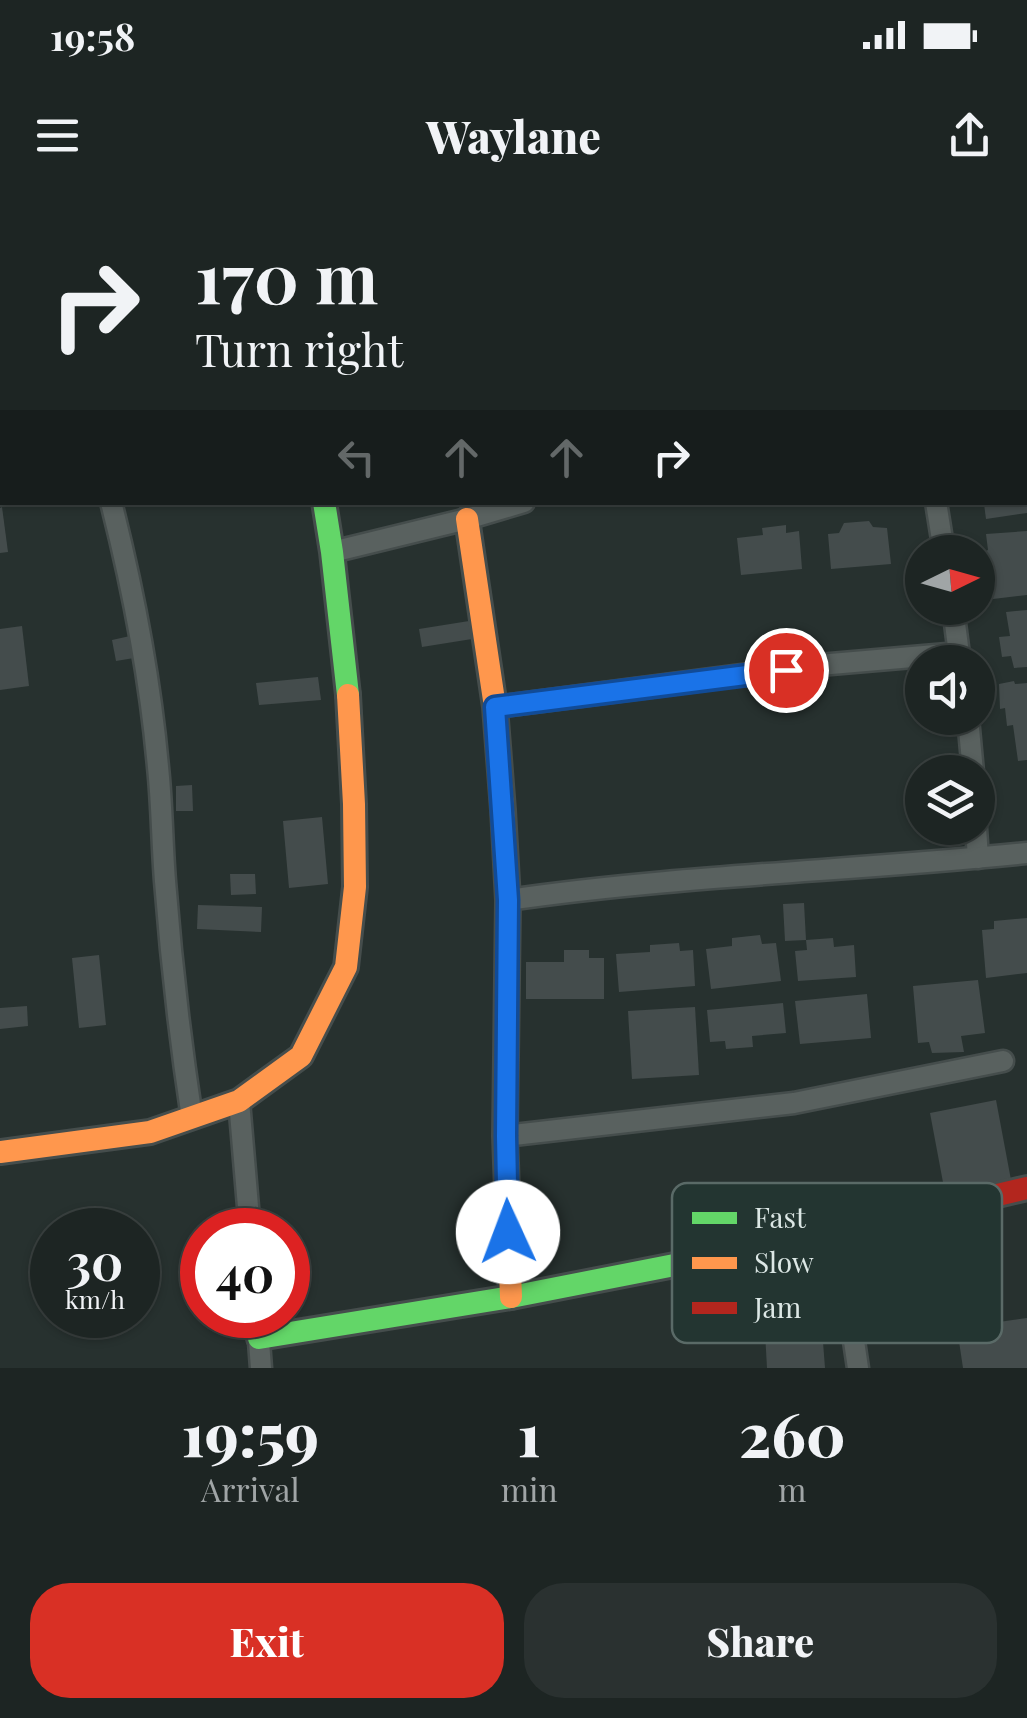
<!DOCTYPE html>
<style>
body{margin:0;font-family:"Playfair Display",serif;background:#2a3130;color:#f1f3f6;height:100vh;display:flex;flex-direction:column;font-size:38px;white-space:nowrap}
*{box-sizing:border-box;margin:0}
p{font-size:32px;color:#a0a5a6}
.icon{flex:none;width:55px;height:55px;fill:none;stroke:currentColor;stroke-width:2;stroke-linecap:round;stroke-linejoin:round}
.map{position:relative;height:1168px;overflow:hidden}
.side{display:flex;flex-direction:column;background:#1d2523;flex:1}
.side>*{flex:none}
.hud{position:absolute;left:0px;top:0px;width:1028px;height:305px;box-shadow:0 2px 8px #0004,0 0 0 2px #3b4241;background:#1d2523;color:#f1f3f6;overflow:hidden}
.needle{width:65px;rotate:85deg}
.tools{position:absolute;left:905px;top:335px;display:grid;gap:20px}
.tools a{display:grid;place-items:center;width:90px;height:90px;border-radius:50%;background:#1d2523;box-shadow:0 2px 8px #0004,0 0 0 2px #3b4241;font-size:50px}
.speed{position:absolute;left:30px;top:1008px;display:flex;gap:20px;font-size:50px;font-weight:700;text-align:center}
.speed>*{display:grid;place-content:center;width:130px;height:130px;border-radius:50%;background:#1d2523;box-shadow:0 2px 8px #0004,0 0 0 2px #3b4241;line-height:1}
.speed small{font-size:25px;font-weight:400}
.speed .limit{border:15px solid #d22;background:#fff;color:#111}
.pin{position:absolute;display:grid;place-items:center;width:85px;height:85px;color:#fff;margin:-42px;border:5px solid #fff;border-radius:50%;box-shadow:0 2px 10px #0007}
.me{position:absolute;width:110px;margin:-55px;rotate:358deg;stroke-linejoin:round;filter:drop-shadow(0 0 8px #0008)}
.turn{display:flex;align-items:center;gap:35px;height:210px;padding:0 30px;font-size:45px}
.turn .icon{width:130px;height:130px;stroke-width:2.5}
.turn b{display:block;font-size:70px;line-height:85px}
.lanes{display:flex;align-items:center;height:95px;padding:0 30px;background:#0003;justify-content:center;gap:50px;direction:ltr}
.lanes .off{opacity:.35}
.eta{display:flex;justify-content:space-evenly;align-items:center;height:170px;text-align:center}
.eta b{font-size:60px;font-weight:800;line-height:70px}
.cta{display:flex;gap:20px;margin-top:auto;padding:20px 30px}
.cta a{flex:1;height:115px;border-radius:40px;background:#d93025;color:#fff;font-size:40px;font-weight:800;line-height:115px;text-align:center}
.cta a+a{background:#2a3130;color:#f1f3f6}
.status{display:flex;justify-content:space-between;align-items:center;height:70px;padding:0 50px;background:#1d2523;direction:ltr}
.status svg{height:28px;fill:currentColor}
header{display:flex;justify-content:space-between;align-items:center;height:130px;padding:0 30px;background:#1d2523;font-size:45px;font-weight:800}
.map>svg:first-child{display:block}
</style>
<div class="status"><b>19:58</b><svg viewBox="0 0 49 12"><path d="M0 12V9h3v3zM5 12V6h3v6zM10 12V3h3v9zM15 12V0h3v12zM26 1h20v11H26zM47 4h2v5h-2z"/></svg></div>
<header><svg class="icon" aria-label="menu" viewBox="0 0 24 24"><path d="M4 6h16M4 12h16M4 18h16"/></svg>Waylane<svg class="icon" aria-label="share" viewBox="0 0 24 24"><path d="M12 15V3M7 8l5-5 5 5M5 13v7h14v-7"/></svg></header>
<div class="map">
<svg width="1027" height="1168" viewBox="0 0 1027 1168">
<rect width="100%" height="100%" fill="#27312f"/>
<g fill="#444c4c">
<path d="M977,302H1027V313L986,319L984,304L977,307Z"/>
<path d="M2,307L8,352L0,353V308Z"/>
<path d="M869,321L873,327L887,328L891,364L831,369L828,334L839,333L844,323Z"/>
<path d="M786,325V333L799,331L802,369L741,375L737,338L763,335L762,328Z"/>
<path d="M1027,331V395L993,399L991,373L984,376V352L988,350L986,334Z"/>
<path d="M1027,410V467L1014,468L1011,456L1002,457L999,437L1010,436L1006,412Z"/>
<path d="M469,421L472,439L422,447L419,429Z"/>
<path d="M22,426L29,486L0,490V429Z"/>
<path d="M130,436L134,458L116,461L112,440Z"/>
<path d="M318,477L321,500L259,505L256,483Z"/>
<path d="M1014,481L1015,484L1027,483V560L1018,561L1013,525L1007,526L1005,508L1000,509L999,484Z"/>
<path d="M192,585L193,611H176V586Z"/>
<path d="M322,617L328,684L289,688L283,621Z"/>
<path d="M230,674H255L256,694L231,695Z"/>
<path d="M804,703L806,740L785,741L783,704Z"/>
<path d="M198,705L262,707L261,732L197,729Z"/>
<path d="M1027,718V773L986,778L982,730L994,729V721Z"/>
<path d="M760,735L762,744L776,743L781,781L711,789L706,749L732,746V738Z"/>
<path d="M833,738L834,747L854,745L856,777L798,781L795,751L807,750L806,740Z"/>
<path d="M679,743L680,751L693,750L695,786L619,792L616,754L650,752V745Z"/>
<path d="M564,750H589V758H604V799H526V762H564Z"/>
<path d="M99,755L106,825L79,828L72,758Z"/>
<path d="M978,780L985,833L961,836L964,852L932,853L929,842L918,843L913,786Z"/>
<path d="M867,794L871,838L800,844L795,801Z"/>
<path d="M783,803L786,833L752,836L753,847L726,849L725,841L710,842L707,810Z"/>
<path d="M27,806L28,826L0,829V808Z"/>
<path d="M695,807L699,875L632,879L628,811Z"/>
<path d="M996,900L1011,980L945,993L930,913Z"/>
<path d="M1027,1118V1168H963L957,1128Z"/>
<path d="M822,1129L825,1168H767L765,1132Z"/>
</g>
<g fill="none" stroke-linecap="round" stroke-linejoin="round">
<defs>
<g id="street">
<path d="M25,0L26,2"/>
<path d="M165,2L173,0"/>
<path d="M883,2L889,0"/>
<path d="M1025,128L1027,127"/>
<path d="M0,230H2"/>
<path d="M111,302C133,389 150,477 158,567C162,605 162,643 165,681C171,760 180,839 192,918"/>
<path d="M936,302L944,352"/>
<path d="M332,352L467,319L524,302"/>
<path d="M953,408L960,462"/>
<path d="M495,507L819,465L959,453"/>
<path d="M968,518L973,572"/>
<path d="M976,628L978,658"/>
<path d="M508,700C680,675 854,671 1027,653"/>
<path d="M239,901L250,1030"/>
<path d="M505,936L794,903L1003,861"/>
<path d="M838,1033L858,1168"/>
<path d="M257,1115L261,1168"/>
</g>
<g id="fast">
<path d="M324,302L332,352L348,495"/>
<path d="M259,1138L511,1097L833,1034"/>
</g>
<g id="slow">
<path d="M467,319L495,507L503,610L508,700L505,936L511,1097"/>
<path d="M0,952L150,932L239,901L301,856L346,767L355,687L354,604L348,495"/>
</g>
<path id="jam" d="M833,1034L1027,988"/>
</defs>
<use href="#street" stroke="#454d4c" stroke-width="25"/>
<use href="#fast" stroke="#454d4c" stroke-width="28"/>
<use href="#slow" stroke="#454d4c" stroke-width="28"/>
<use href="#jam" stroke="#454d4c" stroke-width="28"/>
<use href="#street" stroke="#59615f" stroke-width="20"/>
<use href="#fast" stroke="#63d668" stroke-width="22"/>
<use href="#slow" stroke="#ff974d" stroke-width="22"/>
<use href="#jam" stroke="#b3261e" stroke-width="22"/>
</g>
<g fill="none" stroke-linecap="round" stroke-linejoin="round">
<defs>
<path id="route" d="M508,1032L506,936L508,700L495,507L786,470"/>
</defs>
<use href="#route" stroke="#114b97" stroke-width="25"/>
<use href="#route" stroke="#1a73e8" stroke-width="18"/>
</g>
<rect x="672" y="983" width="330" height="160" rx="15" fill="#233531" stroke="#5a6a67" stroke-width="2.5"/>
<rect x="692" y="1012" width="45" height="12" fill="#63d668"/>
<rect x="692" y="1057" width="45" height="12" fill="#ff974d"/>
<rect x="692" y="1102" width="45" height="12" fill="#b3261e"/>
<g font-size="28" fill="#dce7e5">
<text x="754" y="1028">Fast</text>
<text x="754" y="1073">Slow</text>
<text x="754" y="1118">Jam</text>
</g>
</svg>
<div class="tools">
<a><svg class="needle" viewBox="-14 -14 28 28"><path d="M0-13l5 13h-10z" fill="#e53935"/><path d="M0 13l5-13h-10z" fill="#a0a5a6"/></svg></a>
<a><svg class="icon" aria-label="sound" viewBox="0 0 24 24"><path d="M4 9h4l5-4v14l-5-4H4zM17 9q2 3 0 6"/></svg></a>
<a><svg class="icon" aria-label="layers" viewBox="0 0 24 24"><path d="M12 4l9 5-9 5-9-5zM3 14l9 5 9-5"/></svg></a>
</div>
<div class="speed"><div>30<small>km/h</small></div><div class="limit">40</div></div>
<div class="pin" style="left:786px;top:470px;background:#d93025"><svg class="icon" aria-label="arrive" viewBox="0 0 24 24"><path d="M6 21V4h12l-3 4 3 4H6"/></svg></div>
<svg class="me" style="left:508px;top:1032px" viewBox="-20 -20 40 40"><circle r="19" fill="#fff"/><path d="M0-13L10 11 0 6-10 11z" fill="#1a73e8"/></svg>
<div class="hud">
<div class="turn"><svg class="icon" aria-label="right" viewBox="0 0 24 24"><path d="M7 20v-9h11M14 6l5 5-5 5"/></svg><div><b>170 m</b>Turn right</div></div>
<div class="lanes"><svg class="icon off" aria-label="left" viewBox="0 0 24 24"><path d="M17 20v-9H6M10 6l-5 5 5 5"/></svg><svg class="icon off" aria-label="ahead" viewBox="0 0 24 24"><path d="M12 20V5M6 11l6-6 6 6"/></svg><svg class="icon off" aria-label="ahead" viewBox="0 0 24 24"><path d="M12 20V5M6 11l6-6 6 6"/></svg><svg class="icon" aria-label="right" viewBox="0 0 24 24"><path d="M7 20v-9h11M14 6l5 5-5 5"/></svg></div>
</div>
</div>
<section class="side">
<div class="eta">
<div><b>19:59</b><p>Arrival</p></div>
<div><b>1</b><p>min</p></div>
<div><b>260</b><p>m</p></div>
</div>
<div class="cta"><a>Exit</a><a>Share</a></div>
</section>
